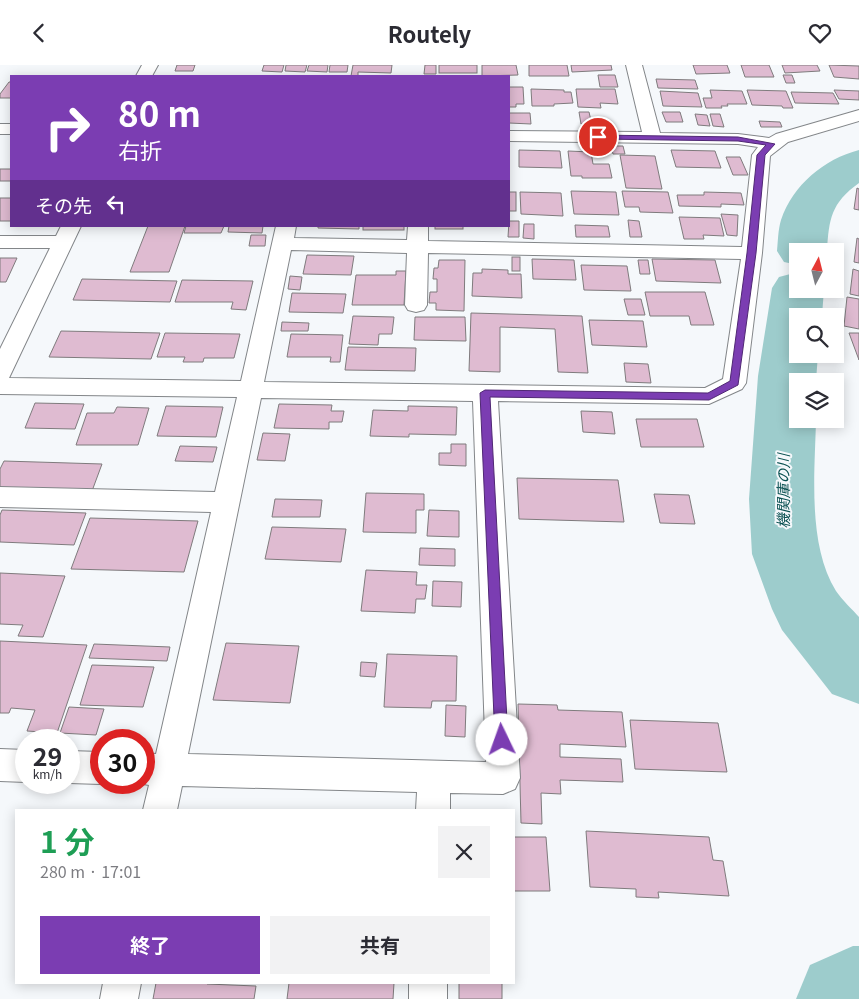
<!DOCTYPE html>
<html lang="ja">
<meta charset="utf-8">
<style>
body{margin:0;font-family:Georgia,"Noto Sans JP",serif;background:#f2f2f3;color:#2b2b33;height:100vh;display:flex;flex-direction:column;font-size:19px;white-space:nowrap}
*{box-sizing:border-box;margin:0}
p{font-size:16px;color:#7c7c81}
.icon{flex:none;width:28px;height:28px;fill:none;stroke:currentColor;stroke-width:2;stroke-linecap:round;stroke-linejoin:round}
.map{position:relative;flex:1;overflow:hidden}
.side{position:absolute;left:15px;top:744px;width:500px;height:175px;display:flex;flex-direction:column;background:#fff;border-radius:0px;box-shadow:0 2px 12px #0003}
.side>*{flex:none}
.guide{position:absolute;left:10px;top:10px;width:500px;height:152px;border-radius:0px;box-shadow:0 2px 12px #0003;background:#7b3db2;color:#fff;overflow:hidden}
.needle{width:32px;rotate:7deg}
.tools{position:absolute;left:789px;top:178px;display:grid;gap:10px}
.tools a{display:grid;place-items:center;width:55px;height:55px;border-radius:0px;background:#fff;box-shadow:0 2px 12px #0003;font-size:25px}
.speed{position:absolute;left:15px;top:664px;display:flex;gap:10px;font-size:25px;font-weight:700;text-align:center}
.speed>*{display:grid;place-content:center;width:65px;height:65px;border-radius:50%;background:#fff;box-shadow:0 2px 12px #0003;line-height:1}
.speed small{font-size:12px;font-weight:400}
.speed .limit{border:8px solid #d22;background:#fff;color:#111}
.pin{position:absolute;display:grid;place-items:center;width:42px;height:42px;color:#fff;margin:-21px;border:2px solid #fff;border-radius:50%;box-shadow:0 1px 5px #0007}
.me{position:absolute;width:55px;margin:-28px;rotate:357deg;stroke-linejoin:round;filter:drop-shadow(0 0 4px #0008)}
.turn{display:flex;align-items:center;gap:18px;height:105px;padding:0 25px;font-size:22px}
.turn .icon{width:65px;height:65px;stroke-width:2.5}
.turn b{display:block;font-size:35px;line-height:42px}
.then{display:flex;align-items:center;height:48px;padding:0 25px;background:#0003;gap:10px;font-size:19px}
.round{display:grid;place-items:center;flex:none;width:52px;height:52px;border-radius:0px;background:#f2f2f3}
.head{display:flex;align-items:center;justify-content:space-between;height:85px;padding:0 25px}
h1{font-size:30px;font-weight:700;line-height:38px;color:#1e9e55}
.action{display:flex;gap:10px;margin-top:auto;padding:10px 25px}
.action a{flex:1;height:58px;border-radius:0px;background:#7b3db2;color:#fff;font-size:20px;font-weight:700;line-height:58px;text-align:center}
.action a+a{background:#f2f2f3;color:#2b2b33}
header{display:flex;justify-content:space-between;align-items:center;height:65px;padding:0 25px;background:#fff;font-size:22px;font-weight:700}
.map>svg:first-child{display:block}
</style>
<header><svg class="icon" aria-label="back" viewBox="0 0 24 24"><path d="M15 5l-7 7 7 7"/></svg>Routely<svg class="icon" aria-label="heart" viewBox="0 0 24 24"><path d="M12 20l-8-8c-3-5 5-10 8-4 3-6 11-1 8 4z"/></svg></header>
<div class="map">
<svg width="859" height="934" viewBox="0 0 859 934">
<rect width="100%" height="100%" fill="#f5f8fb"/>
<g fill="none" stroke-linecap="round" stroke-linejoin="round">
<g fill="#9dcccc" fill-rule="evenodd">
<path d="M859,85V118C831,138 829,154 827,186H798V200L784,197L777,186C778,176 778,165 781,155C793,120 824,94 859,85Z"/>
<path d="M798,207V224H824L822,251H798V289H818L816,316H798V354H816C815,407 807,479 836,526C842,535 852,544 859,552V639L832,629L782,565L772,544L752,489L749,434L758,311L772,223L779,212Z"/>
<path d="M853,881H859V934H796L810,900Z"/>
</g>
</g>
<g fill="#dfbbd1" stroke="#7f7b7d">
<path d="M177,0H195L193,6H175Z"/>
<path d="M264,0H284L282,7L262,6Z"/>
<path d="M286,0H307L305,7L285,6Z"/>
<path d="M309,0H328L327,7L307,6Z"/>
<path d="M330,0H348L347,7H329Z"/>
<path d="M353,0H392L391,8L358,7V11H351Z"/>
<path d="M425,0H436V9H424Z"/>
<rect x="439" y="0" width="38" height="8"/>
<path d="M482,0H516L518,10L482,11Z"/>
<path d="M529,0H567L569,11H529Z"/>
<path d="M571,0H611L612,5L572,7Z"/>
<path d="M693,0H727L730,8L696,9Z"/>
<path d="M741,0H769L774,12H745Z"/>
<path d="M782,0H817L820,6L785,8Z"/>
<path d="M829,0L859,1V14L834,12Z"/>
<path d="M598,10H615L618,22H600Z"/>
<path d="M783,10H792L795,18H786Z"/>
<path d="M656,14L695,15L698,24L658,23Z"/>
<path d="M9,17H11V33H0V29Z"/>
<path d="M509,22H523L524,39H516V42H509Z"/>
<path d="M531,24L564,25V27H571L573,38L554,39V41H532Z"/>
<path d="M576,24H615L618,39L600,38L601,43L578,42Z"/>
<path d="M710,25L742,26L747,39H727L728,41H721L722,43H706L703,33H712Z"/>
<path d="M747,25L786,26L793,43H783L782,41L752,40Z"/>
<path d="M834,25L859,26V35L839,34Z"/>
<path d="M660,26L698,28L702,42L663,41Z"/>
<path d="M791,27L833,28L839,39L795,38Z"/>
<path d="M579,47H589L592,60L581,59Z"/>
<path d="M662,47H680L683,57H666Z"/>
<path d="M509,48H530L531,59L509,58Z"/>
<path d="M695,49L707,50L710,61L698,60Z"/>
<path d="M710,49H720L724,62L713,61Z"/>
<path d="M759,56L780,57L782,62H761Z"/>
<path d="M611,81H623L625,89H613Z"/>
<path d="M519,85L560,86L562,103L519,102Z"/>
<path d="M671,85L715,86L721,103L676,102Z"/>
<path d="M568,86L591,87L593,99H609L612,113H582V111H571Z"/>
<path d="M620,90L655,91L662,124L626,123Z"/>
<path d="M726,92H740L748,110H733Z"/>
<rect x="0" y="104" width="11" height="12"/>
<path d="M857,123L859,124V145L854,144Z"/>
<path d="M571,126L616,127L619,150L574,149Z"/>
<path d="M622,126L668,127L673,148L640,147L639,142H625Z"/>
<rect x="509" y="127" width="7" height="19"/>
<path d="M520,127L561,128L563,151L521,149Z"/>
<path d="M704,127L741,128L744,140L721,139V142L679,141L677,130H704Z"/>
<rect x="0" y="133" width="11" height="23"/>
<path d="M721,149L738,150L737,171L727,170Z"/>
<path d="M679,152L720,153L724,171L703,170L704,174H684Z"/>
<path d="M628,155L639,156L642,172H630Z"/>
<path d="M509,156H519V172H508Z"/>
<path d="M524,159H534V174L523,173Z"/>
<path d="M575,160L608,161L610,172H576Z"/>
<path d="M148,161H185L169,207H130Z"/>
<path d="M186,161H224L221,168H184Z"/>
<path d="M229,161H263L262,168L228,167Z"/>
<path d="M318,161H359V164L318,163Z"/>
<rect x="363" y="161" width="41" height="4"/>
<rect x="435" y="161" width="28" height="3"/>
<path d="M251,170H266L265,181H249Z"/>
<path d="M857,173L859,174V198L854,197Z"/>
<path d="M307,190L354,191L351,210L303,209Z"/>
<rect x="512" y="192" width="8" height="14"/>
<path d="M0,193H17L6,217H0Z"/>
<path d="M532,194L574,195L576,215L533,214Z"/>
<path d="M652,194L715,195L721,218L656,216Z"/>
<path d="M439,195H465L464,246L436,245V238H429L430,227H437V214H433L434,203H438Z"/>
<path d="M638,195H648L650,209H640Z"/>
<path d="M581,200L627,201L631,226L584,225Z"/>
<path d="M482,204L508,205V209H521L522,233L472,231L473,208H482Z"/>
<path d="M853,204L859,206V231L850,229Z"/>
<path d="M396,206H406L404,240H352L356,210H396Z"/>
<path d="M290,211L302,212L300,225L288,224Z"/>
<path d="M82,214L177,216L170,237L73,235Z"/>
<path d="M182,215L253,216L246,245L231,244L233,237H175Z"/>
<path d="M645,227H705L714,260H691L689,251H650Z"/>
<path d="M292,228L346,229L343,248L289,247Z"/>
<path d="M847,232L859,234V264L844,261Z"/>
<path d="M624,234H641L645,250H628Z"/>
<path d="M471,248L582,251L588,308L558,307L555,264L500,262V307L469,306Z"/>
<path d="M353,251L394,252L392,269H379L378,280L349,279Z"/>
<path d="M415,252H465L466,276L414,275Z"/>
<path d="M589,255L643,256L647,282L592,280Z"/>
<path d="M282,257L309,258L308,266H281Z"/>
<path d="M61,266L160,268L151,294L49,292Z"/>
<path d="M165,268L240,269L234,293H204L203,297H183L185,292H157Z"/>
<path d="M849,268H859V295Z"/>
<path d="M291,269L343,270L340,297H330L331,292H287Z"/>
<path d="M348,282L416,283L415,306L345,305Z"/>
<path d="M624,298L648,299L651,318L626,317Z"/>
<path d="M35,338L84,339L75,364L25,363Z"/>
<path d="M279,339L332,340L331,346H344L342,357H329V364L274,363Z"/>
<path d="M166,341L223,342L216,372L157,371Z"/>
<path d="M408,341L457,342L456,370L409,369V372L370,371L373,345L408,346Z"/>
<path d="M117,342L149,343L138,380H76L87,348H114Z"/>
<path d="M581,346L612,347L615,369L583,367Z"/>
<path d="M636,354H697L704,382H641Z"/>
<path d="M263,368L290,369L285,396L257,395Z"/>
<path d="M451,379H466V401L439,400V388H451Z"/>
<path d="M180,381L217,382L213,397L175,396Z"/>
<path d="M4,396L102,399L92,426L0,423V404Z"/>
<path d="M517,413L618,415L624,457L519,454Z"/>
<path d="M366,428L424,429V445H416V468L363,467Z"/>
<path d="M654,429L689,430L695,459L660,458Z"/>
<path d="M275,434L322,435L320,452H272Z"/>
<path d="M2,445L86,448L74,480L0,477V450Z"/>
<path d="M429,445L459,446V472L427,471Z"/>
<path d="M90,453L198,456L184,507L71,504Z"/>
<path d="M272,462L346,464L341,497L265,494Z"/>
<path d="M420,483L455,484V501L419,500Z"/>
<path d="M366,505L417,507L416,520H427L425,534H416L415,548L361,546Z"/>
<path d="M0,508L65,511L43,572L18,571L23,560L0,559Z"/>
<path d="M433,516L462,517L461,542L432,541Z"/>
<path d="M0,576L87,580L57,668L27,666L35,645L11,643L9,648H0Z"/>
<path d="M226,578L299,581L290,638L213,635Z"/>
<path d="M94,579L170,582L167,596L89,593Z"/>
<path d="M387,589L457,591L456,636H432L431,643L384,642Z"/>
<path d="M361,597L377,598L375,612L360,611Z"/>
<path d="M92,600L154,602L143,642L80,640Z"/>
<path d="M518,639L557,640L558,645L622,647L626,682L560,679V692L621,694L623,717L560,715L561,729L541,728L542,759L521,758Z"/>
<path d="M446,640L466,641L465,672L445,671Z"/>
<path d="M69,642L104,644L96,670L60,668Z"/>
<path d="M630,655L718,658L727,707L635,704Z"/>
<path d="M586,766L709,772L713,795L723,796L729,831L658,827L659,833L636,832V824L590,822Z"/>
<path d="M514,772H546L550,826H514Z"/>
<path d="M156,918H207V919L256,921L254,934H153Z"/>
<path d="M289,918H394L393,934H287Z"/>
<rect x="459" y="918" width="43" height="16"/>
</g>
<g fill="none" stroke-linecap="round" stroke-linejoin="round">
<defs>
<g id="minor">
<path d="M142,0H158L152,11H136Z"/>
<path d="M626,0H642L660,68L738,69L769,73L776,69L859,45V56L788,77L770,91L762,188L746,318L742,324L709,339L498,336L520,713L515,724L503,729L450,728V745H416L417,727L182,721L177,745H143L149,720L138,718H144V688L156,689L211,447L0,442V422L215,427L237,332L0,329V284L50,183H0V171H56L61,161H81L9,313L241,316L276,161H296L294,173L407,175L408,161H428V176L742,182L752,90L758,82L738,79L509,76V66L642,67ZM291,185L407,188L405,240L408,245L416,247L424,245L427,240L428,188L741,194L723,314L705,323L264,317ZM261,333L473,336L486,697L188,689Z"/>
<rect x="0" y="59" width="11" height="10"/>
<path d="M0,684L26,685V717L0,716Z"/>
<path d="M69,686L101,687V718H104L101,719L69,718Z"/>
<path d="M103,918H141L138,934H100Z"/>
<rect x="409" y="918" width="38" height="16"/>
</g>
</defs>
<use href="#minor" stroke="#838689" stroke-width="2"/>
<use href="#minor" fill="#fff" fill-rule="evenodd"/>
</g>
<path fill="#7b3db2" stroke="#502874" d="M596,70L738,72L775,79L765,90L756,188L738,320L709,335L490,332L508,675L506,679L502,681L497,679L495,675L480,328L485,325L708,328L730,316L747,188L757,90L766,80L738,76L598,74L595,72Z"/>
<g text-anchor="middle" stroke-width="4" stroke-linejoin="round" paint-order="stroke">
<g font-size="15" font-style="italic" fill="#0b5152" stroke="#f5f8fb">
<text transform="translate(784 426) rotate(-90)" y="5">機関庫の川</text>
</g>
</g>
</svg>
<div class="tools">
<a><svg class="needle" viewBox="-14 -14 28 28"><path d="M0-13l5 13h-10z" fill="#e53935"/><path d="M0 13l5-13h-10z" fill="#7c7c81"/></svg></a>
<a><svg class="icon" aria-label="search" viewBox="0 0 24 24"><circle cx="10" cy="10" r="6"/><path d="M15 15l6 6"/></svg></a>
<a><svg class="icon" aria-label="layers" viewBox="0 0 24 24"><path d="M12 4l9 5-9 5-9-5zM3 14l9 5 9-5"/></svg></a>
</div>
<div class="speed"><div>29<small>km/h</small></div><div class="limit">30</div></div>
<div class="pin" style="left:598px;top:72px;background:#d93025"><svg class="icon" aria-label="arrive" viewBox="0 0 24 24"><path d="M6 21V4h12l-3 4 3 4H6"/></svg></div>
<svg class="me" style="left:502px;top:675px" viewBox="-20 -20 40 40"><circle r="19" fill="#fff"/><path d="M0-13L10 11 0 6-10 11z" fill="#7b3db2"/></svg>
<div class="guide">
<div class="turn"><svg class="icon" aria-label="right" viewBox="0 0 24 24"><path d="M7 20v-9h11M14 6l5 5-5 5"/></svg><div><b>80 m</b>右折</div></div>
<div class="then">その先<svg class="icon" aria-label="left" viewBox="0 0 24 24"><path d="M17 20v-9H6M10 6l-5 5 5 5"/></svg></div>
</div>
<section class="side">
<div class="head"><div><h1>1 分</h1><p>280 m · 17:01</p></div><a class="round"><svg class="icon" aria-label="close" viewBox="0 0 24 24"><path d="M6 6l12 12M18 6L6 18"/></svg></a></div>
<div class="action"><a>終了</a><a>共有</a></div>
</section>
</div>
